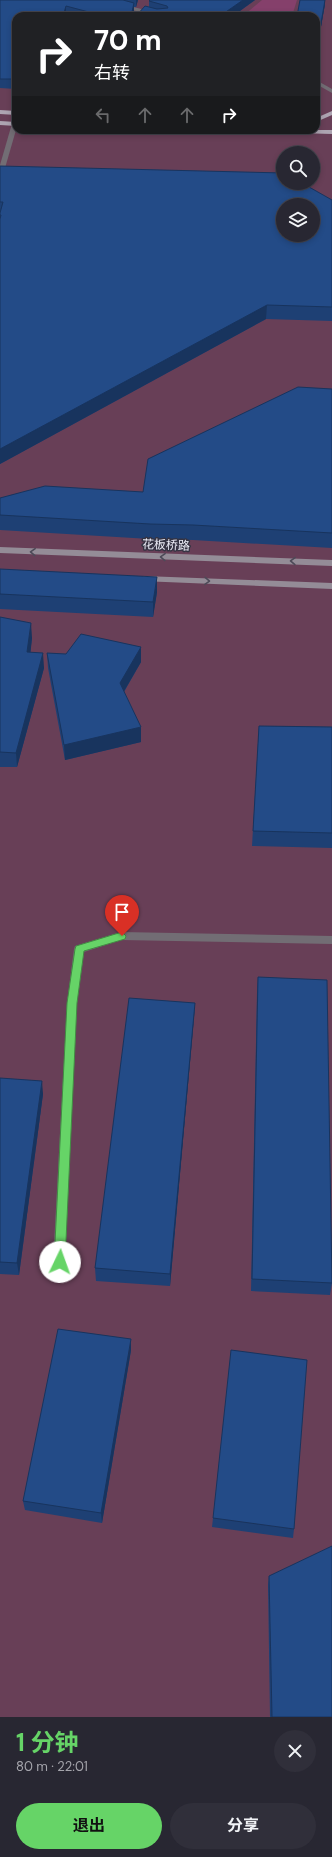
<!DOCTYPE html>
<html lang="zh">
<meta charset="utf-8">
<style>
body{margin:0;font-family:"DM Sans","Noto Sans SC",sans-serif;background:#302f3a;color:#f1f3f6;height:100vh;display:flex;flex-direction:column;font-size:15px;white-space:nowrap}
*{box-sizing:border-box;margin:0}
p{font-size:13px;color:#a5a5ac}
.icon{flex:none;width:22px;height:22px;fill:none;stroke:currentColor;stroke-width:2;stroke-linecap:round;stroke-linejoin:round}
.map{position:relative;height:1717px;overflow:hidden}
.side{display:flex;flex-direction:column;background:#282732;flex:1}
.side>*{flex:none}
.banner{position:absolute;left:12px;top:12px;width:308px;height:122px;border-radius:12px;box-shadow:0 2px 6px #0003,0 0 0 1px #44444d;background:#202124;color:#fff;overflow:hidden}
.buttons{position:absolute;left:276px;top:146px;display:grid;gap:8px}
.buttons a{display:grid;place-items:center;width:44px;height:44px;border-radius:50%;background:#282732;box-shadow:0 2px 6px #0003,0 0 0 1px #44444d;font-size:20px}
.pin{position:absolute;display:grid;place-items:center;width:34px;height:34px;color:#fff;margin:-41px -17px;border-radius:50% 50% 50% 0;rotate:-45deg;box-shadow:0 0 4px #0007}
.pin .icon{rotate:45deg}
.me{position:absolute;width:44px;margin:-22px;rotate:3deg;stroke-linejoin:round;filter:drop-shadow(0 0 3px #0008)}
.turn{display:flex;align-items:center;gap:14px;height:84px;padding:0 16px;font-size:18px}
.turn .icon{width:52px;height:52px;stroke-width:2.5}
.turn b{display:block;font-size:28px;line-height:34px}
.lanes{display:flex;align-items:center;height:38px;padding:0 16px;background:#0003;justify-content:center;gap:20px;direction:ltr}
.lanes .off{opacity:.35}
.round{display:grid;place-items:center;flex:none;width:42px;height:42px;border-radius:21px;background:#302f3a}
.overview{display:flex;align-items:center;justify-content:space-between;height:68px;padding:0 16px}
h1{font-size:24px;font-weight:700;line-height:30px;color:#66d467}
.cta{display:flex;gap:8px;margin-top:auto;padding:8px 16px}
.cta a{flex:1;height:46px;border-radius:24px;background:#66d467;color:#111;font-size:16px;font-weight:700;line-height:46px;text-align:center}
.cta a+a{background:#302f3a;color:#f1f3f6}
.map>svg:first-child{display:block}
</style>
<div class="map">
<svg width="332" height="1717" viewBox="0 0 332 1717">
<rect width="100%" height="100%" fill="#353443"/>
<path fill="#683f57" fill-rule="evenodd" d="M0,0H332V1717H0ZM16,16H316V130H16ZM283,153H313V183H283ZM283,205H313V235H283Z"/>
<path fill="#85406b" d="M262,0H297L292,16H243Z"/>
<g fill="none" stroke-linecap="round" stroke-linejoin="round">
<g fill="#726d74" fill-rule="evenodd">
<path d="M121,4L166,15L167,16H157L119,7Z"/>
<path d="M316,80L332,89V93L316,84Z"/>
<path d="M16,118V130L3,175L0,177V165L13,120Z"/>
<path d="M121,932L332,936V944L121,940L84,952L77,1003L65,1263L63,1267L59,1269L55,1267L53,1263L67,1003L74,949L75,946Z"/>
</g>
<g fill="#948c97" fill-rule="evenodd">
<path d="M0,547L332,560V566L0,553Z"/>
<path d="M144,576L332,583V589L141,581L140,579Z"/>
</g>
<g fill="#ada4b1" fill-rule="evenodd">
<path d="M0,110L16,111V115L0,114Z"/>
<path d="M332,111V115L316,122V118Z"/>
<path d="M0,121L16,122V126L0,125Z"/>
<path d="M261,130H332V134L264,132Z"/>
</g>
</g>
<g fill="#1e4074">
<path d="M0,0H138L136,7H134V12L133,16H69L66,15L16,16V89L0,88Z"/>
<path d="M150,0H255L233,16H136L149,7V1Z"/>
<path d="M325,4L319,38H316V16Z"/>
<path d="M0,166L332,200V321L266,319L0,464Z"/>
<path d="M332,389V548L193,540L150,539L0,530V498L143,492Z"/>
<path d="M0,569L157,592L153,617L0,609Z"/>
<path d="M0,617L32,638L30,653L44,668L17,767H0Z"/>
<path d="M47,653L141,662L124,692L141,742L65,760L48,668Z"/>
<path d="M259,726L332,727V848L252,846Z"/>
<path d="M258,977L332,1283L330,1295L251,1291L257,992Z"/>
<path d="M195,1003L194,1017L170,1286L96,1281L95,1268Z"/>
<path d="M0,1078L43,1094L19,1275L0,1274Z"/>
<path d="M131,1350L102,1523L25,1510L23,1501Z"/>
<path d="M213,1518L294,1529L293,1538L212,1527Z"/>
<path d="M269,1576L332,1717H270L268,1585Z"/>
</g>
<g fill="#18345e">
<path d="M136,0H138L136,7Z"/>
<path d="M243,0H255L233,16H220Z"/>
<path d="M325,0V4L319,38L320,29Z"/>
<path d="M134,3V12L133,16H131Z"/>
<path d="M66,6V16H63Z"/>
<path d="M267,305L266,319L0,464V449Z"/>
<path d="M157,577V592L153,617V602Z"/>
<path d="M31,623L32,638L29,667L27,652Z"/>
<path d="M141,647V662L120,698V683Z"/>
<path d="M43,653L44,668L17,767L16,753Z"/>
<path d="M141,727V742L65,760L64,745Z"/>
<path d="M195,1003L194,1017L170,1286V1274Z"/>
<path d="M42,1081L43,1094L19,1275L17,1263Z"/>
<path d="M131,1339V1350L102,1523L101,1513Z"/>
</g>
<g fill="#234b87" stroke="#18345e" fill-rule="evenodd">
<path d="M0,0H123L134,3L131,16H104L66,6L63,16H16V79H0Z"/>
<path d="M150,0H243L220,16H136L145,6L157,9L168,8L167,6L149,1Z"/>
<path d="M300,0H325L320,29L316,28V16H297Z"/>
<path d="M0,166L283,173V183H302L332,200V307L267,305L0,449V219L1,215H0V213L3,202H0ZM283,205H313V235H283Z"/>
<path d="M298,387L332,389V533L193,525L150,524L0,515V498L45,486L143,492L148,459Z"/>
<path d="M0,569L157,577L153,602L0,594Z"/>
<path d="M0,617L31,623L27,652L43,653L16,753L0,752Z"/>
<path d="M81,634L141,647L120,683L141,727L64,745L47,653L66,654Z"/>
<path d="M259,726L332,727V833L253,831Z"/>
<path d="M258,977L327,980L332,1283L252,1279Z"/>
<path d="M129,998L195,1003L170,1274L95,1268Z"/>
<path d="M0,1078L42,1081L17,1263L0,1262Z"/>
<path d="M58,1329L131,1339L101,1513L23,1501Z"/>
<path d="M231,1350L307,1360L294,1529L213,1518Z"/>
<path d="M332,1546V1717H272L269,1576Z"/>
</g>
<defs><path id="oneway-chevron" d="M-2-3.5L2.5 0L-2 3.5" fill="none" stroke-width="1.6" stroke-linecap="round" stroke-linejoin="round"/></defs>
<g stroke="#4d4a58">
<use href="#oneway-chevron" transform="translate(33 552) rotate(-177)"/>
<use href="#oneway-chevron" transform="translate(163 557) rotate(-178)"/>
<use href="#oneway-chevron" transform="translate(293 561) rotate(-178)"/>
<use href="#oneway-chevron" transform="translate(207 581) rotate(2)"/>
</g>
<path fill="#66d467" stroke="#428a43" d="M122,932L126,936L125,939L84,951L77,1003L65,1262L63,1266L60,1268L56,1266L54,1262L67,1003L75,949L76,946Z"/>
<g text-anchor="middle" stroke-width="3" stroke-linejoin="round" paint-order="stroke">
<g font-size="12" fill="#eeeef8" stroke="#353443">
<text transform="translate(166 545) rotate(2)" y="4">花板桥路</text>
</g>
</g>
</svg>
<div class="buttons">
<a><svg class="icon" aria-label="search" viewBox="0 0 24 24"><circle cx="10" cy="10" r="6"/><path d="M15 15l6 6"/></svg></a>
<a><svg class="icon" aria-label="layers" viewBox="0 0 24 24"><path d="M12 4l9 5-9 5-9-5zM3 14l9 5 9-5"/></svg></a>
</div>
<div class="pin" style="left:122px;top:936px;background:#d93025"><svg class="icon" aria-label="arrive" viewBox="0 0 24 24"><path d="M6 21V4h12l-3 4 3 4H6"/></svg></div>
<svg class="me" style="left:60px;top:1262px" viewBox="-20 -20 40 40"><circle r="19" fill="#fff"/><path d="M0-13L10 11 0 6-10 11z" fill="#66d467"/></svg>
<div class="banner">
<div class="turn"><svg class="icon" aria-label="right" viewBox="0 0 24 24"><path d="M7 20v-9h11M14 6l5 5-5 5"/></svg><div><b>70 m</b>右转</div></div>
<div class="lanes"><svg class="icon off" aria-label="left" viewBox="0 0 24 24"><path d="M17 20v-9H6M10 6l-5 5 5 5"/></svg><svg class="icon off" aria-label="ahead" viewBox="0 0 24 24"><path d="M12 20V5M6 11l6-6 6 6"/></svg><svg class="icon off" aria-label="ahead" viewBox="0 0 24 24"><path d="M12 20V5M6 11l6-6 6 6"/></svg><svg class="icon" aria-label="right" viewBox="0 0 24 24"><path d="M7 20v-9h11M14 6l5 5-5 5"/></svg></div>
</div>
</div>
<section class="side">
<div class="overview"><div><h1>1 分钟</h1><p>80 m · 22:01</p></div><a class="round"><svg class="icon" aria-label="close" viewBox="0 0 24 24"><path d="M6 6l12 12M18 6L6 18"/></svg></a></div>
<div class="cta"><a>退出</a><a>分享</a></div>
</section>
